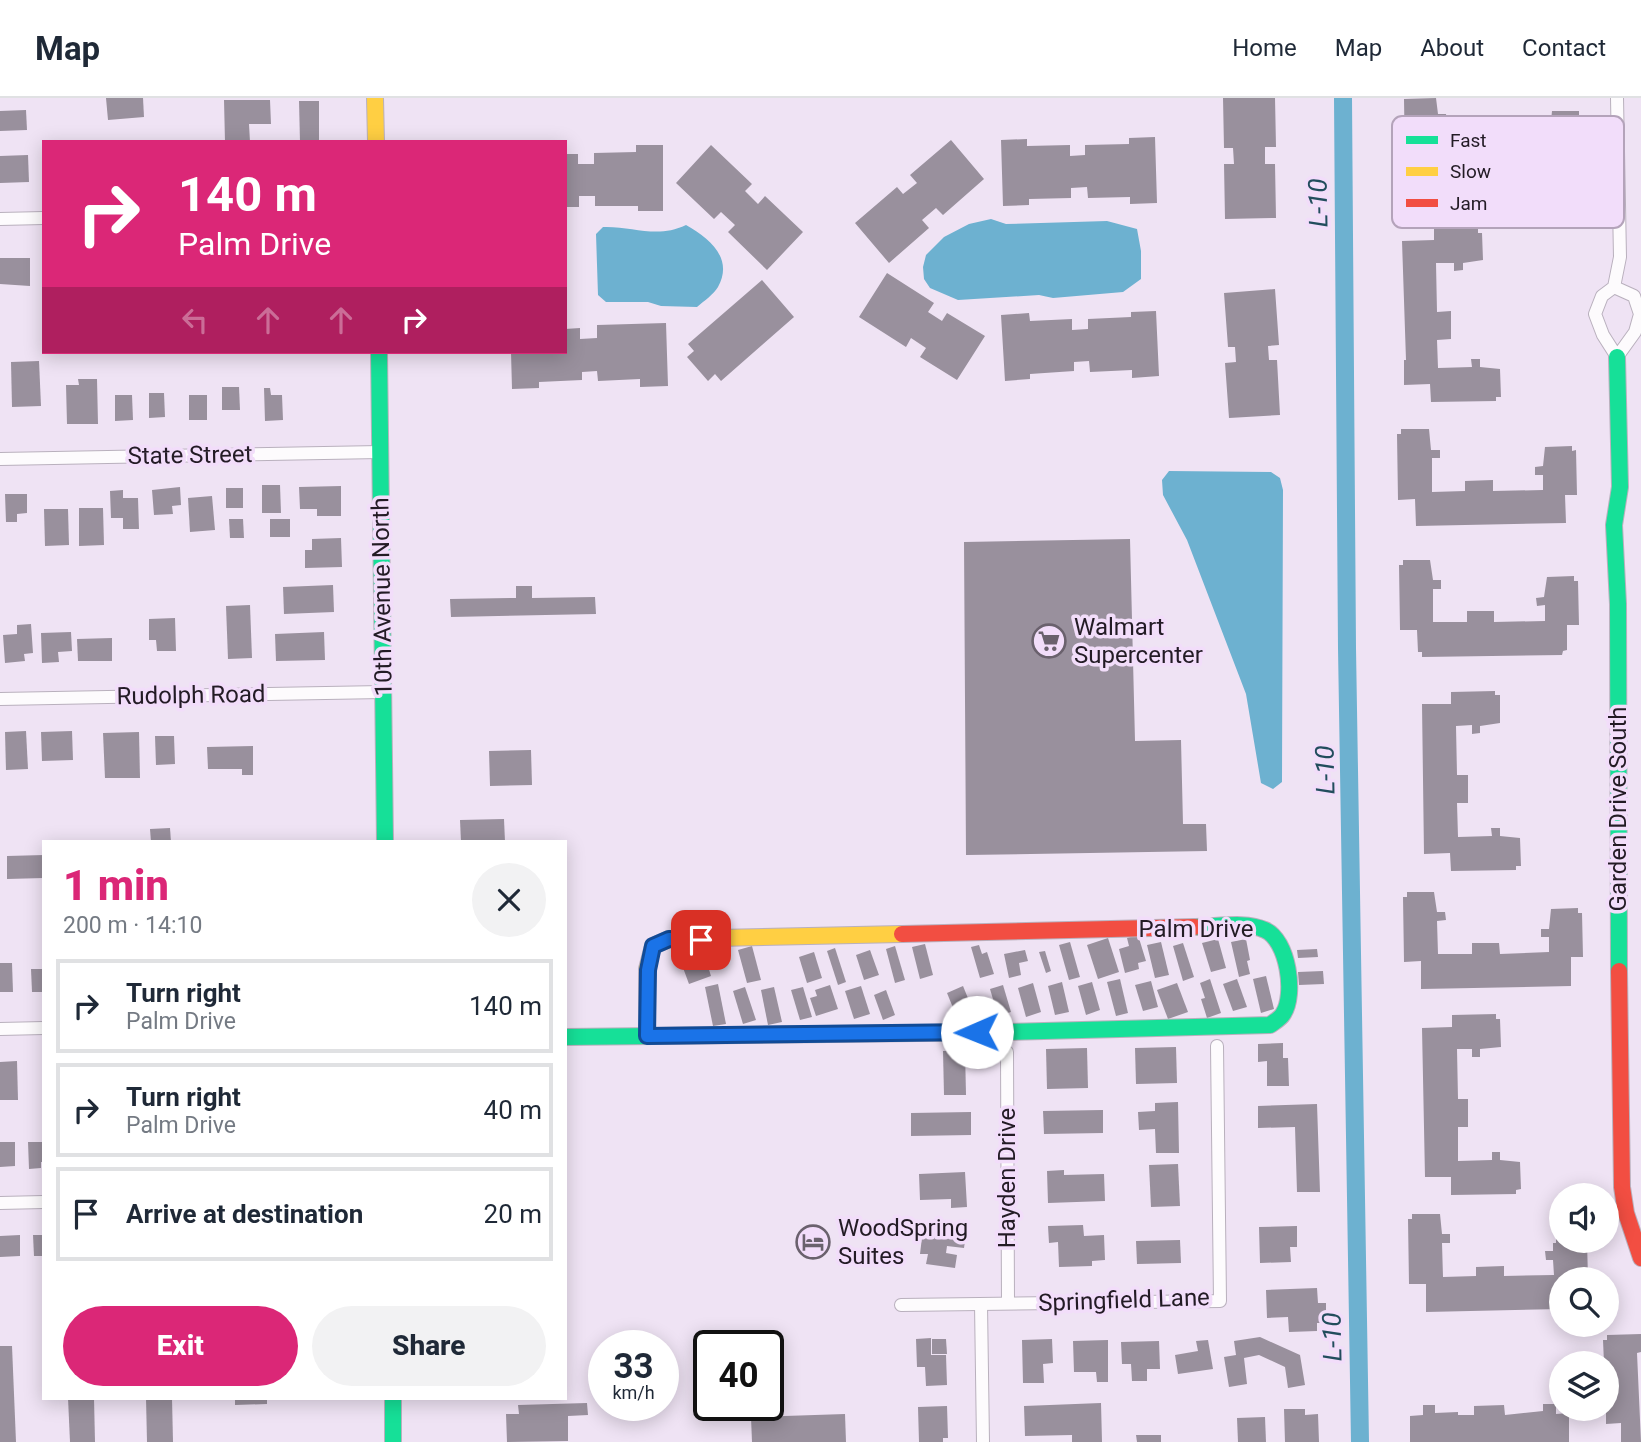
<!DOCTYPE html>
<meta charset="utf-8">
<style>
body{margin:0;font-family:Roboto,sans-serif;background:#f2f2f3;color:#1f2937;height:100vh;display:flex;flex-direction:column;font-size:26px;white-space:nowrap}
*{box-sizing:border-box;margin:0}
p{font-size:23px;color:#747a83}
.icon{flex:none;width:38px;height:38px;fill:none;stroke:currentColor;stroke-width:2;stroke-linecap:round;stroke-linejoin:round}
.map{position:relative;flex:1;overflow:hidden}
.details{position:absolute;left:42px;top:742px;width:525px;height:560px;display:flex;flex-direction:column;background:#fff;border-radius:0px;box-shadow:0 4px 18px #0003}
.details>*{flex:none}
.guide{position:absolute;left:42px;top:42px;width:525px;height:214px;border-radius:0px;box-shadow:0 4px 18px #0003;background:#db2777;color:#fff;overflow:hidden}
.buttons{position:absolute;left:1549px;top:1085px;display:grid;gap:14px}
.buttons a{display:grid;place-items:center;width:70px;height:70px;border-radius:50%;background:#fff;box-shadow:0 4px 18px #0003;font-size:35px}
.speed{position:absolute;left:588px;top:1232px;display:flex;gap:14px;font-size:35px;font-weight:700;text-align:center}
.speed>*{display:grid;place-content:center;width:91px;height:91px;border-radius:50%;background:#fff;box-shadow:0 4px 18px #0003;line-height:1}
.speed small{font-size:18px;font-weight:400}
.speed .limit{border:4px solid #111;border-radius:10px;background:#fff;color:#111}
.pin{position:absolute;display:grid;place-items:center;width:60px;height:60px;color:#fff;margin:-30px;border-radius:14px;box-shadow:0 4px 10px #0006}
.me{position:absolute;width:77px;margin:-38px;rotate:269deg;stroke-linejoin:round;filter:drop-shadow(0 0 5px #0008)}
.turn{display:flex;align-items:center;gap:24px;height:147px;padding:0 21px;font-size:32px}
.turn .icon{width:91px;height:91px;stroke-width:2.5}
.turn b{display:block;font-size:49px;line-height:60px}
.lanes{display:flex;align-items:center;height:66px;padding:0 21px;background:#0003;justify-content:center;gap:35px;direction:ltr}
.lanes .off{opacity:.35}
.round{display:grid;place-items:center;flex:none;width:74px;height:74px;border-radius:37px;background:#f2f2f3}
.summary{display:flex;align-items:center;justify-content:space-between;height:119px;padding:0 21px}
h1{font-size:42px;font-weight:800;line-height:52px;color:#db2777}
.action{display:flex;gap:14px;margin-top:auto;padding:14px 21px}
.action a{flex:1;height:80px;border-radius:42px;background:#db2777;color:#fff;font-size:28px;font-weight:800;line-height:80px;text-align:center}
.action a+a{background:#f2f2f3;color:#1f2937}
ul{padding:0;list-style:none}
li{display:flex;align-items:center;gap:21px;height:94px;margin:0 14px 10px;padding:0 7px;border:4px solid #e0e1e3;border-radius:0px}
li div{flex:1}
li b{display:block;font-size:26px}
li em{font-style:normal}
header{display:flex;align-items:center;gap:42px;box-sizing:border-box;height:98px;padding:0 35px;background:#fff;border-bottom:2px solid #e0e1e3}
header strong{font-size:33px}
nav{display:flex;gap:38px;margin-inline-start:auto;font-size:24px}
.map>svg:first-child{display:block}
</style>
<header>
<strong>Map</strong>
<nav><a>Home</a><a>Map</a><a>About</a><a>Contact</a></nav>
</header>
<div class="map">
<svg width="1641" height="1344" viewBox="0 0 1641 1344">
<rect width="100%" height="100%" fill="#efe3f4"/>
<g fill="#6db1d0">
<path d="M991,121L1006,126L1107,123L1137,131L1141,153V181L1123,194L1053,200L1039,197L958,202L930,190L924,181L923,169L926,157L944,139L969,126Z"/>
<path d="M686,127C709,140 734,160 718,189C714,196 704,203 697,209L661,208L648,204H606L598,197L596,136L603,129C633,128 657,141 686,127Z"/>
<path d="M1169,373L1271,374L1280,380L1283,392L1282,684L1273,691L1261,685L1246,596L1187,442L1163,397L1162,382Z"/>
</g>
<g fill="none" stroke-linecap="round" stroke-linejoin="round">
<path stroke="#6db1d0" stroke-width="18" d="M1343,0L1347,550L1360,1344"/>
</g>
<g fill="#99909d">
<path d="M106,0H143L144,19L108,22Z"/>
<path d="M1223,0H1275L1276,49H1265V66H1275L1276,120L1225,121L1224,66H1234L1233,50H1224Z"/>
<path d="M1436,0L1438,16H1446L1447,25H1439V58H1472V47H1500V58L1550,57V42H1542V33H1550L1552,13H1579V17L1583,18L1584,61L1572,62L1573,90L1423,93L1422,66H1405L1404,1Z"/>
<path d="M224,2H270L271,26H249L250,44H225Z"/>
<path d="M299,3H319V44H300Z"/>
<path d="M26,12L27,32L0,33V13Z"/>
<path d="M1155,39L1157,105L1130,106V99L1088,100L1087,89L1071,90V100L1029,101V107L1003,108L1001,42L1027,41V48L1070,47V58L1085,57V47L1129,46V40Z"/>
<path d="M951,42L984,81L943,117L936,110L922,122L929,130L889,165L855,125L897,89L903,96L917,85L910,77Z"/>
<path d="M636,47H663V113H638V108H595V98H579V109H565V56H578V66H594V55L636,54Z"/>
<path d="M711,47L752,86L745,93L758,106L765,98L803,134L767,172L728,134L735,127L721,114L714,121L676,85Z"/>
<path d="M28,57L29,84L0,85V58Z"/>
<path d="M1478,130V135H1482L1483,162L1463,165V172L1454,173V165H1436L1437,214L1451,213V241L1437,242L1438,270L1472,269L1471,261H1480V269L1500,271L1501,299H1496V303L1431,304L1430,286L1404,287V262H1406L1402,143L1434,142V131Z"/>
<path d="M0,160H30V188L0,186Z"/>
<path d="M887,175L934,205L928,214L942,223L947,215L985,238L957,282L920,259L926,250L911,240L906,249L859,219Z"/>
<path d="M762,182L794,219L721,283L715,276L708,283L687,259L694,253L688,246Z"/>
<path d="M1275,191L1279,247L1268,248L1269,262H1277L1280,317L1229,320L1225,265L1236,264L1235,249H1228L1224,195Z"/>
<path d="M1156,213L1159,278L1132,280V272L1090,274L1089,263L1074,264V273L1030,276V281L1005,283L1001,217L1029,215L1030,223L1072,221V232L1088,231V221L1131,219V214Z"/>
<path d="M666,225L668,288L640,289V281L598,283L597,273L582,274V282L539,284V290L512,291L511,254H565V231L580,230V241L597,240V227Z"/>
<path d="M39,263L41,308L12,309L11,264Z"/>
<path d="M78,281H97L98,326H67L66,287H79Z"/>
<path d="M222,289H239L240,312H222Z"/>
<path d="M264,290H270L271,297H282L283,322L265,323Z"/>
<path d="M149,295H164L165,319L149,320Z"/>
<path d="M115,297H132L133,322L115,323Z"/>
<rect x="189" y="297" width="18" height="25"/>
<path d="M1401,331H1429L1431,352H1440V360H1432V394L1465,393V383L1493,382V393L1543,392V377H1535V369L1543,368L1545,349L1572,348V353L1576,352L1577,397H1565L1566,425L1416,428L1415,401L1398,402L1397,336H1401Z"/>
<path d="M262,387H280L281,415H262Z"/>
<path d="M341,388V418H317V411H300L299,389Z"/>
<path d="M180,389L181,407L172,408L173,416L154,417L152,392Z"/>
<rect x="226" y="390" width="17" height="20"/>
<path d="M123,392V400H138L139,431H123V420H111L110,393Z"/>
<path d="M5,396H27V415L17,416V424H6Z"/>
<path d="M212,398L215,432L190,434L188,400Z"/>
<path d="M79,410H103L104,447L79,448Z"/>
<path d="M44,411H68L69,447L45,448Z"/>
<path d="M229,421H243L244,440H230Z"/>
<rect x="270" y="421" width="20" height="18"/>
<path d="M341,440L342,469L305,470V452H312V441Z"/>
<path d="M1130,441L1135,643L1181,642L1183,726H1206L1207,753L966,757L964,444Z"/>
<path d="M1403,462H1430L1433,482H1441V491H1433V524H1467V513H1494V524L1545,523V507L1537,508L1536,500L1544,499L1547,479L1574,478V483H1578L1579,527H1567V552L1563,553L1562,557L1422,559V554H1418L1417,532H1400L1399,467H1403Z"/>
<path d="M333,487L334,514L284,516L283,489Z"/>
<path d="M516,488H532V500L595,499L596,516L451,519L450,501L516,500Z"/>
<path d="M250,507L252,560L228,561L226,508Z"/>
<path d="M175,520L176,553H157L156,542H149V521Z"/>
<path d="M31,526L33,555L24,556L25,563L5,565L3,537L17,536V527Z"/>
<path d="M71,534L72,553L58,554L59,564L42,565L41,535Z"/>
<path d="M324,534L325,562L276,563L275,536Z"/>
<path d="M112,540V563H78L77,541Z"/>
<path d="M1495,593V597H1500V625L1480,628V635L1472,636V627L1456,628L1457,677H1468V705H1457L1458,739L1492,738L1491,730H1500V738L1520,740L1521,768H1516V772L1451,773L1450,755L1424,756L1422,606H1451V594Z"/>
<path d="M26,633L28,671L6,672L5,634Z"/>
<path d="M72,633L73,662L42,663L41,634Z"/>
<path d="M139,634L140,680H105L103,635Z"/>
<path d="M155,638H174L175,666L156,667Z"/>
<path d="M253,648V677H242V671H208L207,649Z"/>
<path d="M531,652L532,687L490,688L489,653Z"/>
<path d="M504,721L505,744H461L460,722Z"/>
<path d="M170,730L171,744H151L150,731Z"/>
<path d="M44,757V780L7,781V758Z"/>
<path d="M1407,794H1434L1437,814H1445L1446,822L1437,823L1438,856H1472V845H1499L1500,856L1549,854V839H1541V831H1549L1551,811L1578,810V815H1582L1583,859H1571V888L1421,891V863L1404,864L1403,799H1407Z"/>
<path d="M1138,837L1146,863L1138,865L1139,871L1125,875L1119,851L1129,848L1127,840Z"/>
<path d="M1108,840L1119,874L1098,881L1087,847Z"/>
<path d="M1218,841L1226,870L1211,874L1202,845Z"/>
<path d="M1246,841L1250,862L1247,863L1250,876L1239,879L1231,844Z"/>
<path d="M1070,844L1080,879L1069,882L1059,847Z"/>
<path d="M1161,844L1169,877L1155,880L1147,847Z"/>
<path d="M1183,845L1194,879L1183,883L1173,848Z"/>
<path d="M925,846L933,877L920,881L912,849Z"/>
<path d="M979,847L982,856L987,854L994,876L980,880L971,849Z"/>
<path d="M752,848L761,882L747,885L738,852Z"/>
<path d="M895,848L905,882L895,885L886,851Z"/>
<path d="M696,850L700,861L705,859L711,878L689,886L682,867L677,869L673,858Z"/>
<path d="M835,850L846,884L838,887L827,853Z"/>
<path d="M1317,851L1318,859L1298,860L1297,852Z"/>
<path d="M870,852L879,877L864,882L856,857Z"/>
<path d="M1025,852L1028,863L1019,865L1021,877L1009,880L1004,856Z"/>
<path d="M1045,853L1051,873L1046,875L1039,854Z"/>
<path d="M814,854L822,880L807,885L799,859Z"/>
<path d="M0,865H12L13,894H0Z"/>
<path d="M31,871H44V894H32Z"/>
<path d="M1323,873L1324,886L1299,887L1298,874Z"/>
<path d="M1266,878L1274,911L1261,915L1253,881Z"/>
<path d="M1120,881L1128,915L1116,918L1107,884Z"/>
<path d="M1210,881L1221,915L1207,920L1201,901L1205,900L1200,885Z"/>
<path d="M1237,881L1247,909L1233,913L1223,886Z"/>
<path d="M1151,883L1158,909L1143,913L1135,887Z"/>
<path d="M1062,884L1069,914L1055,917L1048,888Z"/>
<path d="M1092,884L1100,912L1086,917L1078,888Z"/>
<path d="M1033,885L1041,914L1026,919L1018,890Z"/>
<path d="M1177,885L1188,914L1168,921L1157,892Z"/>
<path d="M718,886L726,926L713,928L705,889Z"/>
<path d="M830,887L838,911L816,918L810,900L817,898L815,892Z"/>
<path d="M1003,887L1011,914L998,918L990,891Z"/>
<path d="M861,888L870,916L854,921L845,893Z"/>
<path d="M963,888L972,910L956,917L947,895Z"/>
<path d="M745,889L756,922L743,926L733,893Z"/>
<path d="M774,889L782,924L768,927L761,892Z"/>
<path d="M803,889L812,919L800,922L791,892Z"/>
<path d="M886,892L895,917L883,922L874,897Z"/>
<path d="M1496,916V921H1500L1501,949L1480,951V959H1472V951H1457L1458,1001H1468V1029H1458V1063L1492,1062V1054H1500V1062L1520,1064L1521,1091L1516,1092V1096L1451,1097V1079H1425L1422,930L1452,929V917Z"/>
<path d="M1283,945V960H1288L1289,988H1267V963L1258,964V946Z"/>
<path d="M1176,949L1177,985L1136,986L1135,950Z"/>
<path d="M1087,950L1088,990L1047,991L1046,951Z"/>
<path d="M965,952L966,997H944L943,953Z"/>
<path d="M17,963L18,1002H0V964Z"/>
<path d="M1178,1004L1179,1055H1156L1155,1031L1139,1032L1138,1014L1155,1013V1005Z"/>
<path d="M1317,1006L1320,1094H1297L1295,1029L1258,1030V1008Z"/>
<path d="M1103,1012V1035L1044,1036L1043,1013Z"/>
<path d="M971,1014V1037L911,1038V1015Z"/>
<path d="M0,1044H15V1068L0,1069Z"/>
<path d="M28,1044H42L44,1047V1064H41V1070L29,1071Z"/>
<path d="M1178,1066L1180,1108L1151,1109L1149,1067Z"/>
<path d="M1064,1072V1077L1104,1076L1105,1103L1048,1105L1047,1073Z"/>
<path d="M965,1074L967,1109L951,1110V1101L920,1102L919,1076Z"/>
<path d="M1412,1116H1440L1442,1136H1450V1145H1442L1443,1179L1476,1178V1169L1504,1168V1178L1554,1177L1553,1162H1546L1545,1153H1553V1145H1556V1133H1561V1143H1587L1588,1181H1561V1211L1426,1214V1186H1409L1408,1121H1412Z"/>
<path d="M933,1124L967,1128L964,1150L947,1148L946,1155L957,1157L955,1170L926,1166L928,1156H920L923,1131L932,1132Z"/>
<path d="M1083,1127L1084,1138L1104,1137L1105,1162L1092,1163V1168L1059,1169L1058,1144L1049,1145L1048,1128Z"/>
<path d="M1297,1128V1149H1290L1291,1164L1260,1165L1259,1129Z"/>
<path d="M20,1137V1158L0,1159V1138Z"/>
<path d="M33,1137H44V1158H34Z"/>
<path d="M1180,1142L1181,1165L1137,1166L1136,1143Z"/>
<path d="M1317,1190L1318,1205H1326V1225H1317V1233L1289,1234L1288,1219L1267,1220L1266,1192Z"/>
<path d="M1641,1236V1254L1637,1255L1641,1344H1621V1325L1606,1326V1265H1604L1603,1242H1607V1237Z"/>
<path d="M1260,1239L1300,1257L1305,1287L1288,1290L1285,1269L1259,1257L1244,1260L1247,1286L1229,1289L1224,1259L1236,1257L1234,1243Z"/>
<path d="M931,1240V1257H946L947,1287L926,1288L925,1269H917L916,1241Z"/>
<path d="M932,1241H946L947,1256H932Z"/>
<path d="M1052,1241L1053,1265L1043,1266L1044,1285H1023L1022,1242Z"/>
<path d="M1108,1242V1284H1097L1096,1274H1074L1073,1243Z"/>
<path d="M1208,1242L1213,1271L1178,1276L1175,1257L1198,1253L1196,1243Z"/>
<path d="M1159,1243L1160,1271H1147V1283H1132L1131,1266H1122L1121,1244Z"/>
<path d="M0,1248H12L16,1344H0Z"/>
<path d="M68,1300H94L95,1344H70Z"/>
<path d="M146,1300H172L173,1344H147Z"/>
<path d="M235,1300H267V1306L235,1307Z"/>
<path d="M587,1305L588,1317L568,1318V1343L507,1344L506,1316H519L518,1307Z"/>
<path d="M1101,1305L1102,1344H1072V1337L1025,1338L1024,1308Z"/>
<path d="M1543,1306H1556V1316L1569,1315V1344H1410V1318L1423,1317V1307H1435V1315L1458,1314V1317H1474V1308L1504,1307L1505,1317L1543,1313Z"/>
<path d="M947,1308L948,1340H943V1344H919L918,1309Z"/>
<path d="M1284,1311H1305V1317L1318,1316L1319,1344H1285Z"/>
<path d="M845,1316L846,1344H752L751,1319Z"/>
<path d="M1265,1319L1266,1344H1238L1237,1320Z"/>
<path d="M1136,1337H1161V1344H1137Z"/>
</g>
<g fill="none" stroke-linecap="round" stroke-linejoin="round">
<defs>
<g id="street">
<path d="M0,121L44,120"/>
<path d="M1614,189L1634,198L1640,216L1635,234L1617,259L1603,237L1595,216L1602,198L1614,189L1620,159L1617,0"/>
<path d="M0,361L380,354"/>
<path d="M0,601L383,594"/>
<path d="M0,931L44,930"/>
<path d="M1007,954L1008,1205"/>
<path d="M0,1105L44,1104"/>
<path d="M981,1206L983,1344"/>
<path d="M901,1207L1220,1203L1217,948"/>
</g>
<g id="fast">
<path d="M379,254L385,744"/>
<path d="M1617,259L1620,389L1614,427L1618,506L1619,873"/>
<path d="M565,939L1005,934L1270,927C1274,924 1280,921 1283,916C1296,897 1288,842 1265,832C1245,823 1217,829 1195,829"/>
<path d="M393,1300V1344"/>
</g>
<g id="slow">
<path d="M375,0L376,44"/>
<path d="M647,938V871L653,848L669,841L902,836"/>
</g>
<g id="jam">
<path d="M902,836L1195,829"/>
<path d="M1619,873L1622,1089L1626,1115L1641,1160"/>
</g>
</defs>
<use href="#street" stroke="#b9b0bd" stroke-width="14"/>
<use href="#fast" stroke="#b9b0bd" stroke-width="18"/>
<use href="#slow" stroke="#b9b0bd" stroke-width="18"/>
<use href="#jam" stroke="#b9b0bd" stroke-width="18"/>
<use href="#street" stroke="#fdfbfd" stroke-width="12"/>
<use href="#fast" stroke="#16e098" stroke-width="16"/>
<use href="#slow" stroke="#ffcf43" stroke-width="16"/>
<use href="#jam" stroke="#f24e42" stroke-width="16"/>
</g>
<g fill="none" stroke-linecap="round" stroke-linejoin="round">
<defs>
<path id="route" d="M701,842L669,841L653,848L648,872L647,938L977,934"/>
</defs>
<use href="#route" stroke="#114b97" stroke-width="18"/>
<use href="#route" stroke="#1a73e8" stroke-width="12"/>
</g>
<defs>
<symbol id="supermarket-ring" viewBox="-11 -11 22 22"><circle r="9.5" fill="#f2ddfa" stroke="#6a616d" stroke-width="1.5"/><path d="M-6-5.5h2.5l.6 2H6L4.5 2H-2.5L-4.4-4H-6ZM-1.5 3.2a1.3 1.3 0 1 0 .1 0ZM3 3.2a1.3 1.3 0 1 0 .1 0Z" fill="#6a616d"/></symbol>
<symbol id="hotel-ring" viewBox="-11 -11 22 22"><circle r="9.5" fill="#f2ddfa" stroke="#6a616d" stroke-width="1.5"/><path d="M-6-4.5h1.5V1H6V5H4.5V3h-9V5H-6ZM-4 0a1.8 1.8 0 1 1 3.6 0ZM.5 0V-2.5h3Q6-2.5 6 0Z" fill="#6a616d"/></symbol>
</defs>
<g fill-rule="evenodd">
<use href="#supermarket-ring" x="1030" y="524" width="38" height="38"/>
<use href="#hotel-ring" x="794" y="1125" width="38" height="38"/>
</g>
<g text-anchor="middle" stroke-width="7" stroke-linejoin="round" paint-order="stroke">
<g font-size="24" fill="#231b25" stroke="#f2ddfa">
<text transform="translate(190 357) rotate(-1)" y="8">State Street</text>
<text transform="translate(382 499) rotate(-91)" y="8">10th Avenue North</text>
<text transform="translate(191 597) rotate(-1)" y="8">Rudolph Road</text>
<text transform="translate(1618 711) rotate(-90)" y="8">Garden Drive South</text>
<text x="1196" y="839">Palm Drive</text>
<text transform="translate(1007 1080) rotate(-90)" y="8">Hayden Drive</text>
<text transform="translate(1124 1202) rotate(-2)" y="8">Springfield Lane</text>
</g>
<g font-size="24" fill="#231b25" stroke="#f2ddfa" text-anchor="start">
<text x="1074" y="537">Walmart<tspan x="1074" dy="28">Supercenter</tspan></text>
<text x="838" y="1138">WoodSpring<tspan x="838" dy="28">Suites</tspan></text>
</g>
<g font-size="26" font-style="italic" fill="#224d5d" stroke="#f2ddfa">
<text transform="translate(1318 105) rotate(-91)" y="9">L-10</text>
<text transform="translate(1325 672) rotate(-91)" y="9">L-10</text>
<text transform="translate(1332 1239) rotate(-91)" y="9">L-10</text>
</g>
</g>
<rect x="1392" y="18" width="232" height="112" rx="10" fill="#f2ddfa" stroke="#b4a3ba" stroke-width="2"/>
<rect x="1406" y="38" width="32" height="8" fill="#16e098"/>
<rect x="1406" y="69" width="32" height="9" fill="#ffcf43"/>
<rect x="1406" y="101" width="32" height="8" fill="#f24e42"/>
<g font-size="19" fill="#231b25">
<text x="1450" y="49">Fast</text>
<text x="1450" y="80">Slow</text>
<text x="1450" y="112">Jam</text>
</g>
</svg>
<div class="buttons">
<a><svg class="icon" aria-label="sound" viewBox="0 0 24 24"><path d="M4 9h4l5-4v14l-5-4H4zM17 9q2 3 0 6"/></svg></a>
<a><svg class="icon" aria-label="search" viewBox="0 0 24 24"><circle cx="10" cy="10" r="6"/><path d="M15 15l6 6"/></svg></a>
<a><svg class="icon" aria-label="layers" viewBox="0 0 24 24"><path d="M12 4l9 5-9 5-9-5zM3 14l9 5 9-5"/></svg></a>
</div>
<div class="speed"><div>33<small>km/h</small></div><div class="limit">40</div></div>
<div class="pin" style="left:701px;top:842px;background:#d93025"><svg class="icon" aria-label="arrive" viewBox="0 0 24 24"><path d="M6 21V4h12l-3 4 3 4H6"/></svg></div>
<svg class="me" style="left:977px;top:934px" viewBox="-20 -20 40 40"><circle r="19" fill="#fff"/><path d="M0-13L10 11 0 6-10 11z" fill="#1a73e8"/></svg>
<div class="guide">
<div class="turn"><svg class="icon" aria-label="right" viewBox="0 0 24 24"><path d="M7 20v-9h11M14 6l5 5-5 5"/></svg><div><b>140 m</b>Palm Drive</div></div>
<div class="lanes"><svg class="icon off" aria-label="left" viewBox="0 0 24 24"><path d="M17 20v-9H6M10 6l-5 5 5 5"/></svg><svg class="icon off" aria-label="ahead" viewBox="0 0 24 24"><path d="M12 20V5M6 11l6-6 6 6"/></svg><svg class="icon off" aria-label="ahead" viewBox="0 0 24 24"><path d="M12 20V5M6 11l6-6 6 6"/></svg><svg class="icon" aria-label="right" viewBox="0 0 24 24"><path d="M7 20v-9h11M14 6l5 5-5 5"/></svg></div>
</div>
<section class="details">
<div class="summary"><div><h1>1 min</h1><p>200 m · 14:10</p></div><a class="round"><svg class="icon" aria-label="close" viewBox="0 0 24 24"><path d="M6 6l12 12M18 6L6 18"/></svg></a></div>
<ul>
<li><svg class="icon" aria-label="right" viewBox="0 0 24 24"><path d="M7 20v-9h11M14 6l5 5-5 5"/></svg><div><b>Turn right</b><p>Palm Drive</p></div><em>140 m</em></li>
<li><svg class="icon" aria-label="right" viewBox="0 0 24 24"><path d="M7 20v-9h11M14 6l5 5-5 5"/></svg><div><b>Turn right</b><p>Palm Drive</p></div><em>40 m</em></li>
<li><svg class="icon" aria-label="arrive" viewBox="0 0 24 24"><path d="M6 21V4h12l-3 4 3 4H6"/></svg><div><b>Arrive at destination</b></div><em>20 m</em></li>
</ul>
<div class="action"><a>Exit</a><a>Share</a></div>
</section>
</div>
